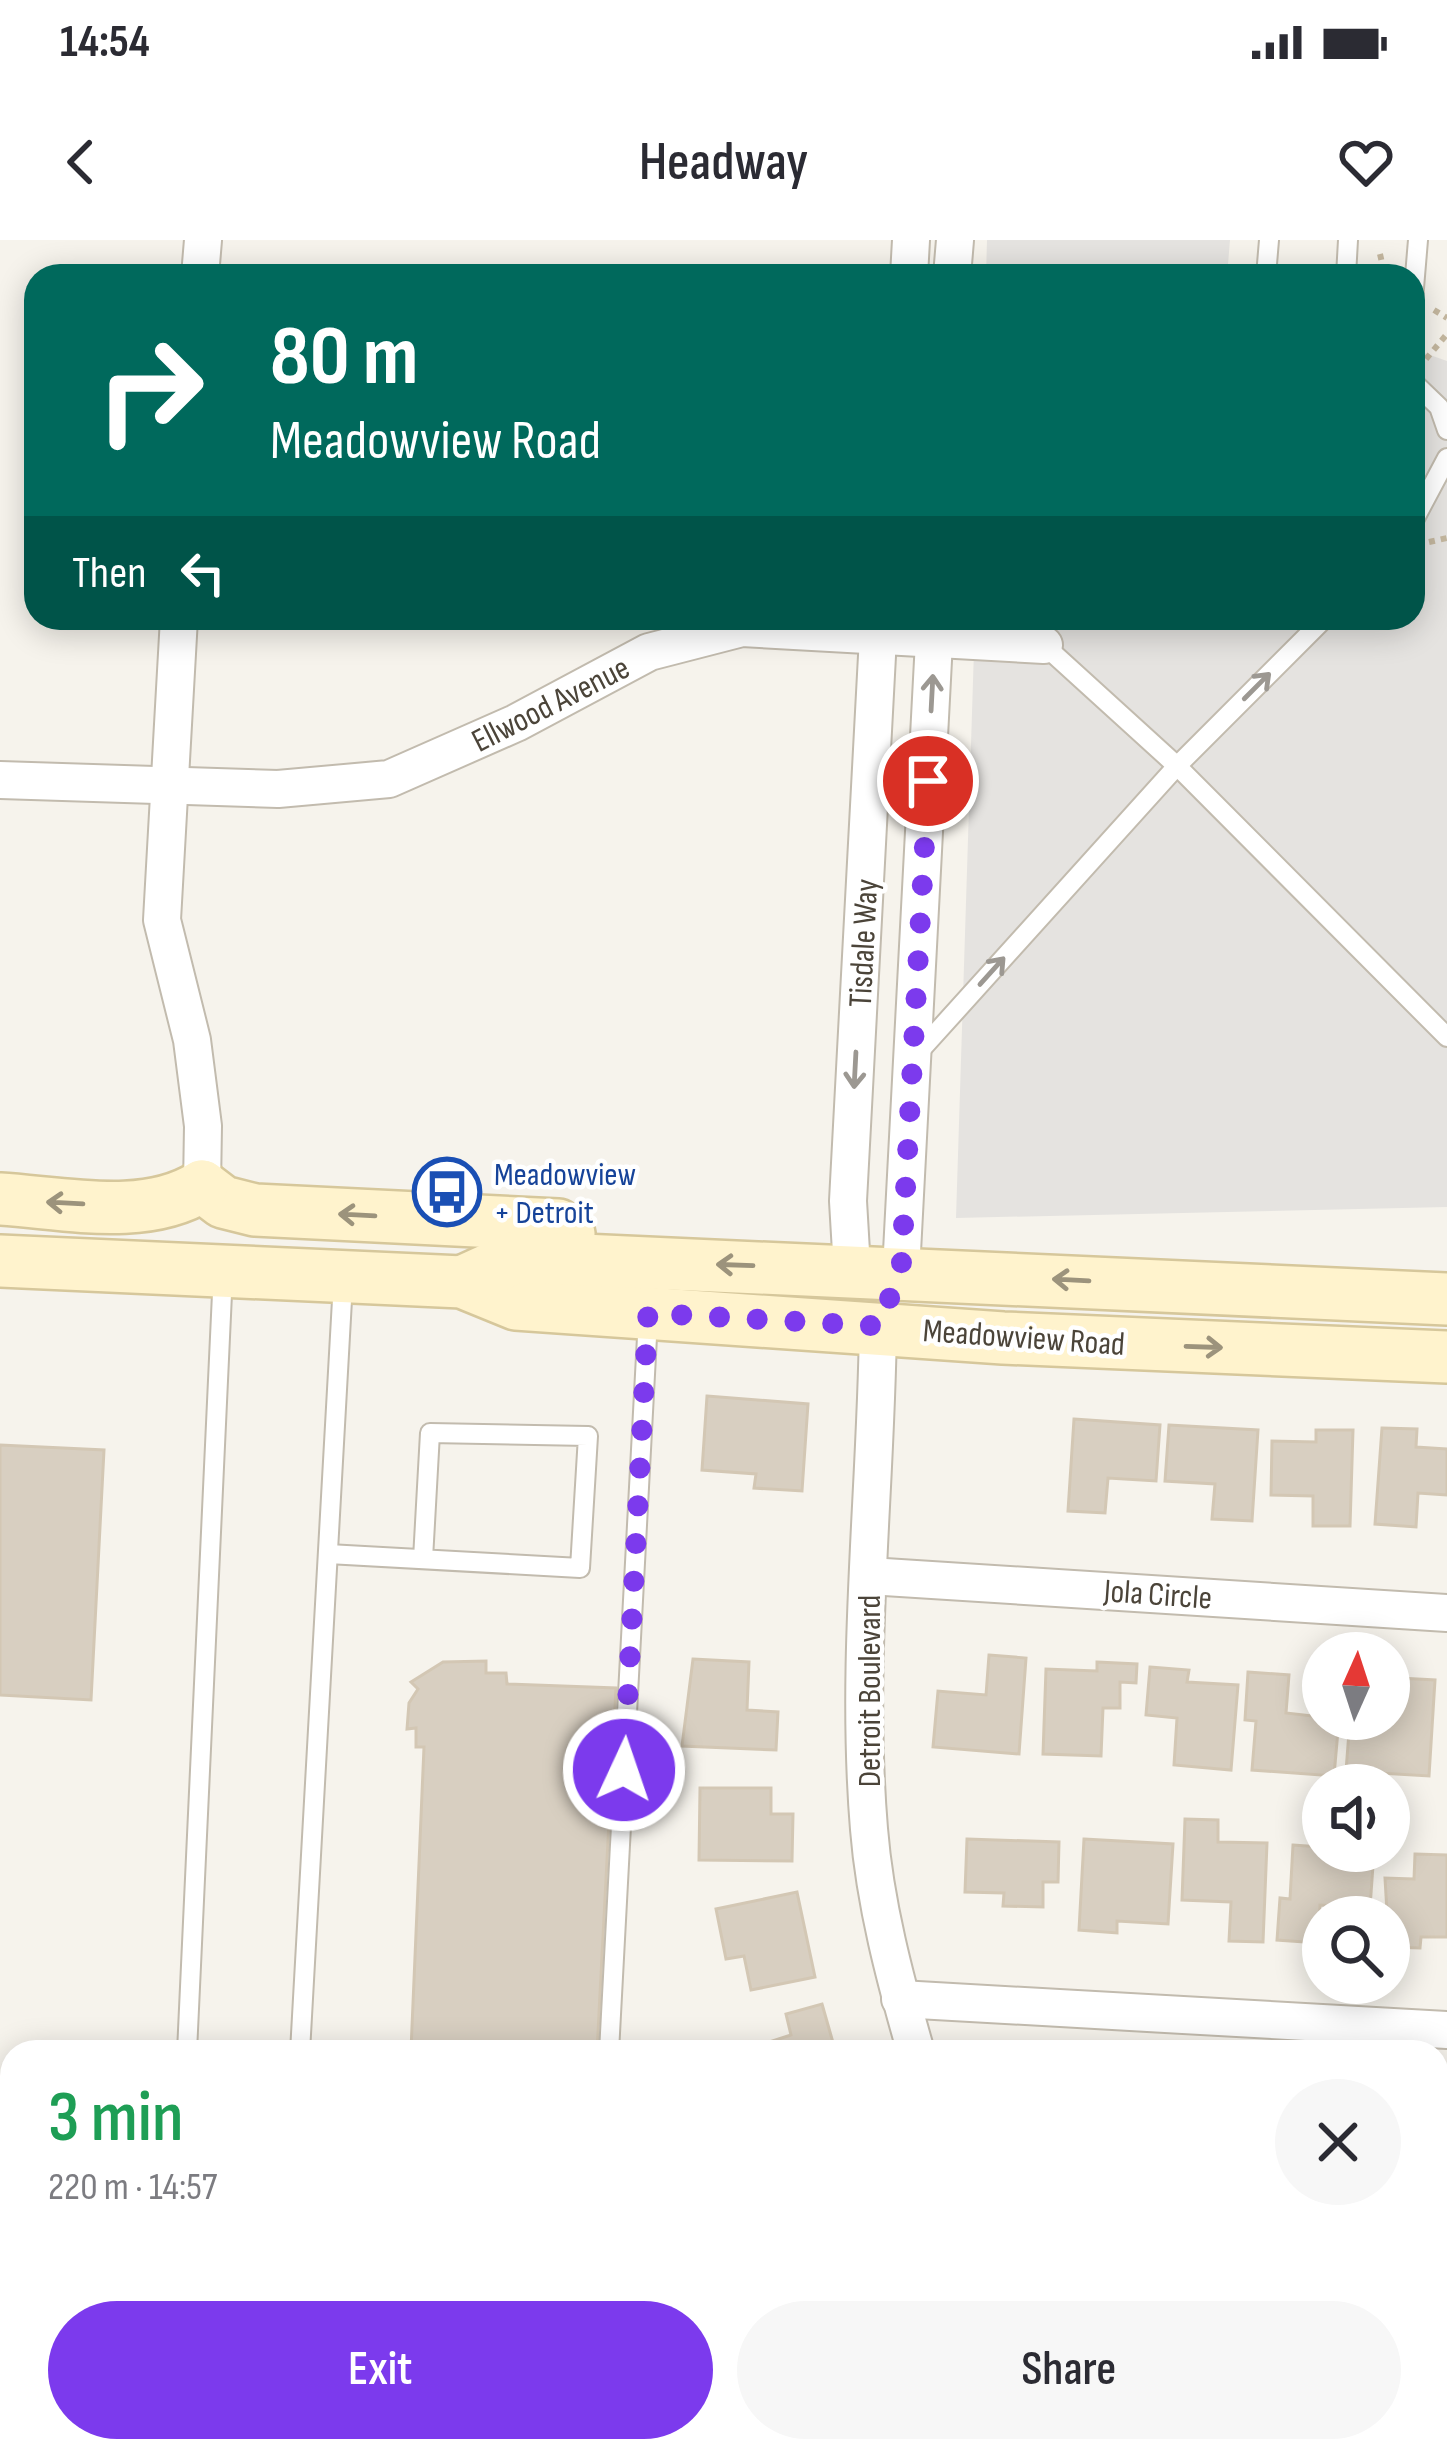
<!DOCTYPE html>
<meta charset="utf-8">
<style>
body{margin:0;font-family:"Sofia Sans Condensed",sans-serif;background:#f7f7f7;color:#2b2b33;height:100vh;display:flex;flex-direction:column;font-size:45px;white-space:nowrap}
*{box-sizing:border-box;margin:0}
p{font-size:39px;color:#7c7c81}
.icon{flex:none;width:66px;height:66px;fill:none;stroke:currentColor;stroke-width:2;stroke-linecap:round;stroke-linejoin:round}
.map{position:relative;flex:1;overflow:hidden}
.side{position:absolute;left:0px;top:1800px;width:1449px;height:423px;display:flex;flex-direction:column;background:#fff;border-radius:36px 36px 0 0;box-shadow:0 6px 30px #0003}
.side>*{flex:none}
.guide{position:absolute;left:24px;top:24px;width:1401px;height:366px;border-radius:36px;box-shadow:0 6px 30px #0003;background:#00695c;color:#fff;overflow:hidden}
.needle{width:78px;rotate:3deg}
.controls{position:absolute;left:1302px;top:1392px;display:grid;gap:24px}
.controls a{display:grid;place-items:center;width:108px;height:108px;border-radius:50%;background:#fff;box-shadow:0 6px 30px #0003;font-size:60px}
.pin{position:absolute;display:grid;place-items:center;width:102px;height:102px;color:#fff;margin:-51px;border:6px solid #fff;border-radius:50%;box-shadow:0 3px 12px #0007}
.me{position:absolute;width:132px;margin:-66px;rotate:3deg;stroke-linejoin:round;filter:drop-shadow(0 0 9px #0008)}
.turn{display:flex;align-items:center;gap:42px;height:252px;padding:0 48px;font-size:54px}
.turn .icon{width:156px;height:156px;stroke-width:2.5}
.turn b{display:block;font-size:84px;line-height:102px}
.then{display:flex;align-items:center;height:114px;padding:0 48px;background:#0003;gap:24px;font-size:45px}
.round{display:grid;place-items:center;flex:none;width:126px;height:126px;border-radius:63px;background:#f7f7f7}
.overview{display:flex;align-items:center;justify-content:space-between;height:204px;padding:0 48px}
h1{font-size:72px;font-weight:600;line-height:90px;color:#1e9e55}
.primary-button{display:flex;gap:24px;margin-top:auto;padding:24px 48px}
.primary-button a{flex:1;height:138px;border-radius:72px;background:#7c3aed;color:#fff;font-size:48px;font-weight:600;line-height:138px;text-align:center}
.primary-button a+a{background:#f7f7f7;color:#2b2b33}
.status{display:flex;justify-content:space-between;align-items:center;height:84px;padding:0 60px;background:#fff;direction:ltr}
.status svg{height:33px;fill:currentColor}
header{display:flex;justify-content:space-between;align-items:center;height:156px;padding:0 48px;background:#fff;font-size:54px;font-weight:600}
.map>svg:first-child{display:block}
</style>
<div class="status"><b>14:54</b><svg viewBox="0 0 49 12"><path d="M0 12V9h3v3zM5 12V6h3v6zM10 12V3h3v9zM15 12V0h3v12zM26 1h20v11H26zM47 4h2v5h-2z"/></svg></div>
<header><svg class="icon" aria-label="back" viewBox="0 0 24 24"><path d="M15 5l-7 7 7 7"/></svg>Headway<svg class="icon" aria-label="heart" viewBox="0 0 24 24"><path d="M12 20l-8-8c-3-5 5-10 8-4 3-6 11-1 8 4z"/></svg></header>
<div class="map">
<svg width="1447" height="2222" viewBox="0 0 1447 2222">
<rect width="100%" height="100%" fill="#f6f3ec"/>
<g fill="#e5e3e0">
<path d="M987,0H1230L1227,36H986Z"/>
<path d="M1413,109L1447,121V967L956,978L975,378H1413Z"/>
</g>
<g fill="#d8cfc1" stroke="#d3c7b4" stroke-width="3">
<path d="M707,1156L808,1164L802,1251L754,1248L756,1234L702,1230Z"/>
<path d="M1074,1179L1160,1185L1156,1241L1108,1238L1105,1273L1068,1271Z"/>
<path d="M1169,1185L1258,1190L1252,1281L1212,1279L1215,1244L1165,1241Z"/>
<path d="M1382,1188L1417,1189L1416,1207L1447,1209V1255L1418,1253L1416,1287L1375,1284Z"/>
<path d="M1316,1190H1353L1350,1286H1313V1256L1271,1255L1272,1201L1316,1202Z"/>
<path d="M0,1205L104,1210L91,1460L0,1455Z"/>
<path d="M989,1415L1026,1418L1019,1514L933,1507L938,1451L986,1455Z"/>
<path d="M693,1419L749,1422L747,1470L778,1472L776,1510L682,1506Z"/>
<path d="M486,1421V1433H506L507,1444L616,1448L597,1812H350L411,1810L424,1507H416V1488L407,1489L409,1463L418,1449L411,1442L443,1422Z"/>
<path d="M1097,1422L1137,1424L1136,1443L1120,1442V1468H1103L1101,1516L1043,1514L1046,1429L1097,1431Z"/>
<path d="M1150,1427L1189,1430L1187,1442L1238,1445L1231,1530L1174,1525L1177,1478L1146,1475Z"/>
<path d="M1248,1432L1289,1435L1286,1473L1339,1479L1334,1536L1252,1530L1256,1481L1245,1480Z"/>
<path d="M1399,1438L1435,1440L1429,1536L1346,1531L1350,1479L1397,1476Z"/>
<path d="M700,1548H771V1574H793L792,1621L699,1620Z"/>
<path d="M1185,1579L1218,1580V1602L1267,1603L1263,1702L1229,1701L1231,1662L1182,1660Z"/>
<path d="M967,1599L1059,1602L1058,1642H1043V1667L1003,1666L1004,1653L965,1652Z"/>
<path d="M1084,1599L1173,1604L1168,1684L1117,1681V1693L1079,1690Z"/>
<path d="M1293,1605L1374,1611L1370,1668L1320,1665L1318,1703L1277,1700L1280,1658L1290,1659Z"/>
<path d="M1415,1614L1447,1615V1697H1421L1420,1708L1389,1707L1385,1638L1414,1639Z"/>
<path d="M797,1652L815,1737L751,1750L744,1716L726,1719L716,1669Z"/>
<path d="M822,1764L834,1806L818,1812H738L791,1795L786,1774Z"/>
<path d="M1437,1898L1447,1899V1954H1437Z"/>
<path d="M0,2014L12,2015V2089L0,2088Z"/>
<rect x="373" y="2211" width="139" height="11"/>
<path d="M957,2211H1003L1008,2222H934Z"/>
</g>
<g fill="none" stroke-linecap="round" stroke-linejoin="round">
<defs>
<g id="lane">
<path d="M1266,36L1269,0"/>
<path d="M1346,36L1348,0"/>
<path d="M1413,60L1418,0"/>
<path d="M1413,142L1439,167L1447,190"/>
<path d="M1413,282L1447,218"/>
<path d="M1044,405L1177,526L1447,797"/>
<path d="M917,814L1177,526L1325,378"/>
<path d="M328,1314L580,1328L588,1196L430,1193L423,1319"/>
<path d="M187,1812L223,1032"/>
<path d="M300,1812L343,1042"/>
<path d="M609,1812L648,1078"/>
<path d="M0,1867L12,1868"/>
<path d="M0,1971L12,1972"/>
<path d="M0,2161L12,2162"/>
<path d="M167,2222L168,2211"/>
</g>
<g id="street">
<path d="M200,36L203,0"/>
<path d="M909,36L911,0"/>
<path d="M952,36L955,0"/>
<path d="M179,378L162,680L192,800L203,886L202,946"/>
<path d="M0,540L278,549L389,539L516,483L649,412L742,388L1044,405"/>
<path d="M852,1029L848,961L879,378"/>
<path d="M901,1031L935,382"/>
<path d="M878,1086C876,1253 855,1421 869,1589C875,1664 895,1739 916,1812"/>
<path d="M869,1336L1447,1373"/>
<path d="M900,1759L1447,1790"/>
<path d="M1437,2203L1447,2204"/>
<path d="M1100,2211L1105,2222"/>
<path d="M1256,2222L1279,2211"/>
</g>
<g id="secondary">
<path d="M202,946L223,962L255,970L558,985L569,994"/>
<path d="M0,959C64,963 145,982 202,946"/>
<path d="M0,1021L462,1042L516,1064L1003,1098L1447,1117"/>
<path d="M462,1042L517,1017L1447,1059"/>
</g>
</defs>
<use href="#lane" stroke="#c2bbae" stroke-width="22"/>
<use href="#street" stroke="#c2bbae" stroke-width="40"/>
<use href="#secondary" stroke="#d6c79b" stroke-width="56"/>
<g stroke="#c4b79f" stroke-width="6" stroke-dasharray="6 6" stroke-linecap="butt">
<path d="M1380,14L1385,36"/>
<path d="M1306,36L1309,28"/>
<path d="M1434,70L1447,78"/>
<path d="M1426,119L1447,94"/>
<path d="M1429,302L1447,298"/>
</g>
<use href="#lane" stroke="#fff" stroke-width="18"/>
<use href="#street" stroke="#fff" stroke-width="36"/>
<use href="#secondary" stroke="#fff3cd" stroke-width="51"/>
</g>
<defs><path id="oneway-shaft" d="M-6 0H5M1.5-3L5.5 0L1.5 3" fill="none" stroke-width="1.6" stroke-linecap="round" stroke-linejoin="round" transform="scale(3)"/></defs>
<g stroke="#9c9892">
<use href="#oneway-shaft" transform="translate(1257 446) rotate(-45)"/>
<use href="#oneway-shaft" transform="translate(932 453) rotate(-87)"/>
<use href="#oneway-shaft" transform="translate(992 731) rotate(-48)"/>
<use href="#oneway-shaft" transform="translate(855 830) rotate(93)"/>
</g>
<g stroke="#9c937c">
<use href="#oneway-shaft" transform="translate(65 963) rotate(-177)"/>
<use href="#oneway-shaft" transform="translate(357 975) rotate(-177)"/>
<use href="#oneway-shaft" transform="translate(735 1025) rotate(-178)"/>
<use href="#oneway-shaft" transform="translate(1071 1040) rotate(-177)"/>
<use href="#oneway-shaft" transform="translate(1204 1107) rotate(2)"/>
</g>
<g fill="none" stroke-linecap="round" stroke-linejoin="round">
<path stroke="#7c3aed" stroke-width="21" stroke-dasharray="0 37.8" d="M624,1530L648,1073L878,1086L901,1031L928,541"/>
</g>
<defs>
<symbol id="bus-ring" viewBox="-11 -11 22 22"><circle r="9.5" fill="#fff" stroke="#1a4fb4" stroke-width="1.5"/><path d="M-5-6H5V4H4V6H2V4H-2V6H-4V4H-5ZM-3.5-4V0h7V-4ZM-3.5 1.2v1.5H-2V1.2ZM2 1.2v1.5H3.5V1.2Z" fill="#1a4fb4"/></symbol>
</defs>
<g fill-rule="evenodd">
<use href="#bus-ring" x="409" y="914" width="76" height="76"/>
</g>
<g text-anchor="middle" stroke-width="9" stroke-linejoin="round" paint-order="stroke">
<g font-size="33" fill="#4b4439" stroke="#fff">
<text transform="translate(550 463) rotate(-27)" y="12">Ellwood Avenue</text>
<text transform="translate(862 703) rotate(-87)" y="12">Tisdale Way</text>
<text transform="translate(1024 1096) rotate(4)" y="12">Meadowview Road</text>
<text transform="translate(1158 1353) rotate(4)" y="12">Jola Circle</text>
<text transform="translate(868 1451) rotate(-90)" y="12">Detroit Boulevard</text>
</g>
<g font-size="33" fill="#164399" stroke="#fff" text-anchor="start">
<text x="494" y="945">Meadowview<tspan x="494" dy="38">+ Detroit</tspan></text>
</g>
</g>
</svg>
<div class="controls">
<a><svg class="needle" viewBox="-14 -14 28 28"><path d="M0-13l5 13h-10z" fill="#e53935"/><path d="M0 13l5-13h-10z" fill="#7c7c81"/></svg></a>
<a><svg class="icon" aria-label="sound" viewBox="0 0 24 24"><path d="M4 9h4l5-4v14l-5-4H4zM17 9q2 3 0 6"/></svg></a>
<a><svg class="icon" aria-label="search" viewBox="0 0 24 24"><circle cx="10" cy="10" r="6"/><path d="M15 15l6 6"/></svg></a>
</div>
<div class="pin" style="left:928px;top:541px;background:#d93025"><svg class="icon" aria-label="arrive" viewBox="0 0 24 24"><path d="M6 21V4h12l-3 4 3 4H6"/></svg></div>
<svg class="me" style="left:624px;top:1530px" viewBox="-20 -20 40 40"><circle r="17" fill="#7c3aed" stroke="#fff" stroke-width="3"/><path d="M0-11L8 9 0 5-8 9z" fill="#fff"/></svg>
<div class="guide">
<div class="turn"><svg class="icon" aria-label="right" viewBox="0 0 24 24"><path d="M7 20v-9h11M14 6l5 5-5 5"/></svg><div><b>80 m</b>Meadowview Road</div></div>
<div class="then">Then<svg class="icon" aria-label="left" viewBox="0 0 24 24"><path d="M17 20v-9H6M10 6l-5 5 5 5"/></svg></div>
</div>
<section class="side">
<div class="overview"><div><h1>3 min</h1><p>220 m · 14:57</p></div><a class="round"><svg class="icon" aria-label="close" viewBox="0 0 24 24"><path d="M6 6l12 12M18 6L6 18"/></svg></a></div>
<div class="primary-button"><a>Exit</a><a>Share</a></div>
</section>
</div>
